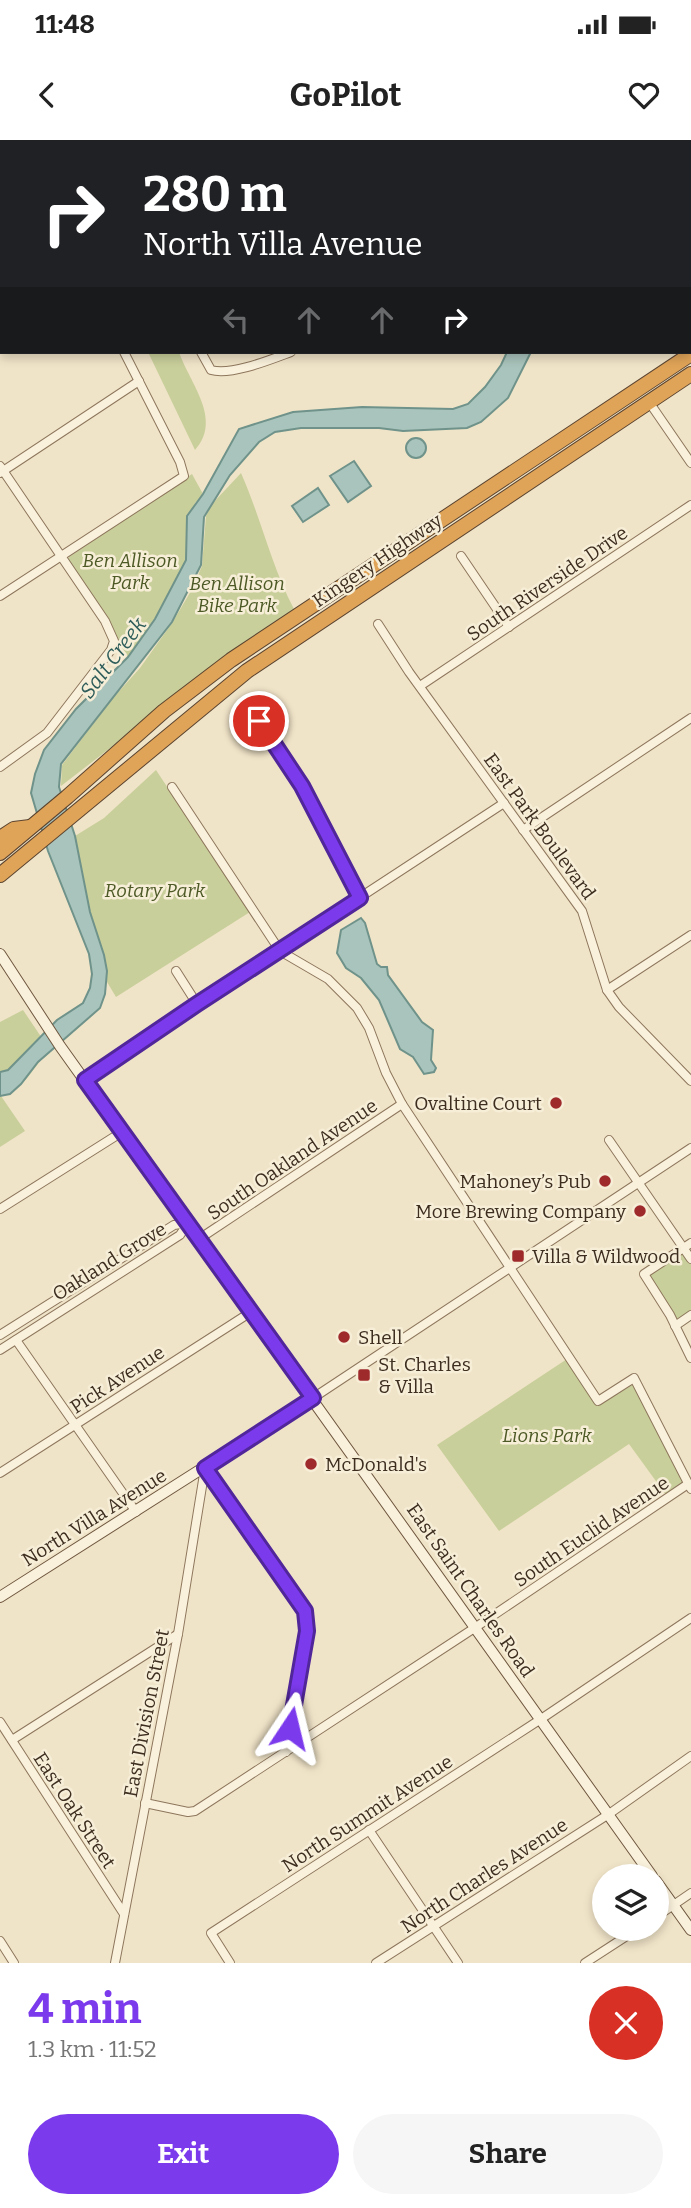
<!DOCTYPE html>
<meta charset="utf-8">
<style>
body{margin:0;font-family:Bitter,serif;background:#f6f6f6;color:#222;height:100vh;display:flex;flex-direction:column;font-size:26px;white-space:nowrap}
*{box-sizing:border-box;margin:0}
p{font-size:23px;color:#767676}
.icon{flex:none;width:38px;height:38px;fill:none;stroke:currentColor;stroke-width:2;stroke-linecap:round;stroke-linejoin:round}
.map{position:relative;height:1823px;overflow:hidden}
.sheet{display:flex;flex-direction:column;background:#fff;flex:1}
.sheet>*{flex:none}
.banner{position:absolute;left:0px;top:0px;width:691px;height:214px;box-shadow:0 4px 10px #0003;background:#202124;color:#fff;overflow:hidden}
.fabs{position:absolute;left:592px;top:1724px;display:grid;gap:14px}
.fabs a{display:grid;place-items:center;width:77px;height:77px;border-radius:50%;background:#fff;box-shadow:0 4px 10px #0003;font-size:35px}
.pin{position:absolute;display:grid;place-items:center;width:60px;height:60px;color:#fff;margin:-30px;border:4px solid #fff;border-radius:50%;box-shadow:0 2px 7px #0007}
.me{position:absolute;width:77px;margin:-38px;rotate:10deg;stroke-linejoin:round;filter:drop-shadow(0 0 5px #0008)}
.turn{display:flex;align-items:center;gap:24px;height:147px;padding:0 28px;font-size:32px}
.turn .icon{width:91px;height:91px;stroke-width:2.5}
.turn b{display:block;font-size:49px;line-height:60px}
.lanes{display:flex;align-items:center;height:66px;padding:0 28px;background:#0003;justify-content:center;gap:35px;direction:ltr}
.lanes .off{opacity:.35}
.round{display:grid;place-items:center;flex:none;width:74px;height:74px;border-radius:37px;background:#f6f6f6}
.headline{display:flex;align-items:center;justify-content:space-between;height:119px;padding:0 28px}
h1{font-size:42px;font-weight:700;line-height:52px;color:#7c3aed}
.button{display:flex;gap:14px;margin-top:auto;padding:14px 28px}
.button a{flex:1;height:80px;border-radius:42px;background:#7c3aed;color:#fff;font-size:28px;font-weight:700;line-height:80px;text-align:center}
.button a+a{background:#f6f6f6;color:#222}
.status{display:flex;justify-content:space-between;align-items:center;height:49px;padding:0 35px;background:#fff;direction:ltr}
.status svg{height:19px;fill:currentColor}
header{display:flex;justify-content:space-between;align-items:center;height:91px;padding:0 28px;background:#fff;font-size:32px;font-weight:700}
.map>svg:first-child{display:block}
</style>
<div class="status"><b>11:48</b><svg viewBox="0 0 49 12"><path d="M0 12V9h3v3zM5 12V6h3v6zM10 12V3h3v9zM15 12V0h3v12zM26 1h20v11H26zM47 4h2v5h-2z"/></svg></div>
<header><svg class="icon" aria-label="back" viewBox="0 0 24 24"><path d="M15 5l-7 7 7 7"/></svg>GoPilot<svg class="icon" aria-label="heart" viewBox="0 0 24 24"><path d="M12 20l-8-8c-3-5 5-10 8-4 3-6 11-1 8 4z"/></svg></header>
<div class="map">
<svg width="691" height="1823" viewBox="0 0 691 1823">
<rect width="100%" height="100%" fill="#f0e4c8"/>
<g fill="#c9cf9b">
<path d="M148,212H179C190,244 223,279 195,310Z"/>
<path d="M241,333C261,378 271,425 294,469L241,507L61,646L62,625L113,558L140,528L172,483L191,451L202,426L206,376L212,364Z"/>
<path d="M192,334L203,354L195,363L186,420L155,479L128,517L117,501L109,479L68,420L69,417Z"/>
<path d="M156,630L250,772L116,857L107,842L104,815L90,772L75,696L104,678Z"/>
<path d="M23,870L50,910C34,925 23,952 1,956L25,991L0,1007V882Z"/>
<path d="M684,1111L691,1122V1173L677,1183L647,1134Z"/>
<path d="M567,1219L597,1266L634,1244L684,1343L666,1355L629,1304L499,1391L437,1305Z"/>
</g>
<g fill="#a9c4bc" stroke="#6f938a" stroke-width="2">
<path d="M507,212H531L508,258L481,282L467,288L403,291L379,288H301L275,292L259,302L230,335L204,377L201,425L172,482L61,624L59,647L75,696L90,772L104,815L107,831L105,854L100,868L38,922L21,944L10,954L0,956V932L8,930L57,880L83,863L90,848L92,834L89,814L48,711L31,653L35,634L44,610L76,569L128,517L155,479L186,420L187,376L203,354L239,289L293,272L362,267L453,269L468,264L485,247L501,225Z"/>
<circle cx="416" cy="308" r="10"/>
<path d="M354,321L371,346L348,362L330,336Z"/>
<path d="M318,348L329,365L303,382L292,366Z"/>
<path d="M361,778L365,783L377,824L381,827H387L388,835L422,882L433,890L431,920L436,928L434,932L424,934L413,917L400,909L379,860L361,838L346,828L337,813L341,790Z"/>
</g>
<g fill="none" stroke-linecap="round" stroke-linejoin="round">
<defs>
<g id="street">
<path d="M18,0L19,2"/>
<path d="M96,0L97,2"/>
<path d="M305,0L307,2"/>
<path d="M126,2L129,0"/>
<path d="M312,2L315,0"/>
<path d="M520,2L521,0"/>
<path d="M0,85L2,84"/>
<path d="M0,209L2,208"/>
<path d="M201,212L211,230C231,236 272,219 291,212"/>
<path d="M649,262L691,323"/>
<path d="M0,326L105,481L114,501L111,510L47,593L0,627"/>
<path d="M0,333L139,241"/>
<path d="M461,416L509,487"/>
<path d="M0,456L184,336L180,322L124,212"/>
<path d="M378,484L409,532L582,771L607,850L619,867L691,941"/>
<path d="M420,546L691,365"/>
<path d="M254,573L302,646L360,758"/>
<path d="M172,647L280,811L328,839L357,868L369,888L386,933L402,964L598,1261L634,1238L691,1349"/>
<path d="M523,690L691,578"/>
<path d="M176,831L197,864"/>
<path d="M607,850L691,795"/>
<path d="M85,940L197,864L504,663"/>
<path d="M609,1000L691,1119"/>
<path d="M0,1069L122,992"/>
<path d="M199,1099L402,964"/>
<path d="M691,1103L644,1134L670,1175L691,1218"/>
<path d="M675,1186L691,1175"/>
<path d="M0,1195L174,1085L188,1083"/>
<path d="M16,1200L136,1372"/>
<path d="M0,1210L180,1095L188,1083"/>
<path d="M313,1258L691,1008"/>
<path d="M205,1328L305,1471L307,1491L286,1612"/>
<path d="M0,1333L251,1172"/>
<path d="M0,1582L124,1774"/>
<path d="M12,1600L178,1494"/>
<path d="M145,1663L188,1672L195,1671L476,1487L688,1344"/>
<path d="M369,1690L458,1823"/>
<path d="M656,1777L691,1753"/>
<path d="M0,1801L14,1823"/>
<path d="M115,1823L178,1494L205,1328"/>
<path d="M230,1823L211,1793L541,1579L691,1478"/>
<path d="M376,1823L609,1674L691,1616"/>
<path d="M585,1823L639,1788"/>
</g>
<g id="secondary">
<path d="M0,814L60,906L652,1736"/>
<path d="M0,1457L313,1258"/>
<path d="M656,1741L691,1790"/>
</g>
<g id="highway">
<path d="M0,698L14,689L30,687"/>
<path d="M0,713L67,657L164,571L231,520L691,214"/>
<path d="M0,735L247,531L691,234"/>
</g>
</defs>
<use href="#street" stroke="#8d765c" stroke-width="10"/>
<use href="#secondary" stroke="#6f573f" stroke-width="12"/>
<use href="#highway" stroke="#5b4430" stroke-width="16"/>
<use href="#street" stroke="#faf1dc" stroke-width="8"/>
<use href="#secondary" stroke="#faf1dc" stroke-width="10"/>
<use href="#highway" stroke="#e0a458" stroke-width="14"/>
</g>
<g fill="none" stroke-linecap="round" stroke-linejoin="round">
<defs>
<path id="route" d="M259,581L302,646L360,758L197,864L85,940L313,1258L205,1328L305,1471L307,1491L290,1588"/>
</defs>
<use href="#route" stroke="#51269a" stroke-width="18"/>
<use href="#route" stroke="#7c3aed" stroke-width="12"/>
</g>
<g fill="#9e2a2b" stroke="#f7eed8" stroke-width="2.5">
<circle cx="556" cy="963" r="7"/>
<circle cx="605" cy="1041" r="7"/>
<circle cx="640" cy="1071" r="7"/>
<rect x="511" y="1109" width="14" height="14" rx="3.5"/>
<circle cx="344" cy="1197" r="7"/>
<rect x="357" y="1228" width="14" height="14" rx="3.5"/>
<circle cx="311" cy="1324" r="7"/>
</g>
<g text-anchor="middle" stroke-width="5" stroke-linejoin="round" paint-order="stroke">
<g font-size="19" font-style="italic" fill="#4d5a26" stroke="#f7eed8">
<text x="130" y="427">Ben Allison<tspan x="130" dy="22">Park</tspan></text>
<text x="237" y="450">Ben Allison<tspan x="237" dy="22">Bike Park</tspan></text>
<text x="155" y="757">Rotary Park</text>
<text x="547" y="1302">Lions Park</text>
</g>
<g font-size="19" fill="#3d2e20" stroke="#f7eed8">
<text transform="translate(377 420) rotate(-34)" y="7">Kingery Highway</text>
<text transform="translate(547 443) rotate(-34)" y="7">South Riverside Drive</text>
<text transform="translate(540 686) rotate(54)" y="7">East Park Boulevard</text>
<text transform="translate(292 1019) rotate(-34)" y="7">South Oakland Avenue</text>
<text transform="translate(109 1121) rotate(-32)" y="7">Oakland Grove</text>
<text transform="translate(117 1239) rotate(-33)" y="7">Pick Avenue</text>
<text transform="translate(94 1377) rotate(-32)" y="7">North Villa Avenue</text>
<text transform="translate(591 1391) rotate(-34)" y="7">South Euclid Avenue</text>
<text transform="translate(471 1450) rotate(55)" y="7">East Saint Charles Road</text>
<text transform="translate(146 1573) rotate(-79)" y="7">East Division Street</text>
<text transform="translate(75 1670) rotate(57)" y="7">East Oak Street</text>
<text transform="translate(367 1673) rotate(-33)" y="7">North Summit Avenue</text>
<text transform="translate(484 1735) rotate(-33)" y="7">North Charles Avenue</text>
</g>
<g font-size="19" fill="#3d2e20" stroke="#f7eed8" text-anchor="start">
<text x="542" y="970" text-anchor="end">Ovaltine Court</text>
<text x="591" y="1048" text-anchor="end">Mahoney’s Pub</text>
<text x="626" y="1078" text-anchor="end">More Brewing Company</text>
<text x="532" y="1123">Villa &amp; Wildwood</text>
<text x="358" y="1204">Shell</text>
<text x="378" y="1231">St. Charles<tspan x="378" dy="22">&amp; Villa</tspan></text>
<text x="325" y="1331">McDonald's</text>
</g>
<g font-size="21" font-style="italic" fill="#2f5d5a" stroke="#f7eed8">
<text transform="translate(113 518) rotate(-53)" y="7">Salt Creek</text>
</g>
</g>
</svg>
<div class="fabs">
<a><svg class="icon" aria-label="layers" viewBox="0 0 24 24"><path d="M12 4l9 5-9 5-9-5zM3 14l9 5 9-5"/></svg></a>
</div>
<div class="pin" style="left:259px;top:581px;background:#d93025"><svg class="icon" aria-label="arrive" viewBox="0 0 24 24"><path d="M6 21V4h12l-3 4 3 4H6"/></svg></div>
<svg class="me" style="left:290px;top:1588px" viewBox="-20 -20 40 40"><path d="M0-17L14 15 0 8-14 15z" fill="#7c3aed" stroke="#fff" stroke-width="4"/></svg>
<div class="banner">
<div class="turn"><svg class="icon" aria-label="right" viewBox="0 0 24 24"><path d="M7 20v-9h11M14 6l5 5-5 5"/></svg><div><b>280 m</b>North Villa Avenue</div></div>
<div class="lanes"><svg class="icon off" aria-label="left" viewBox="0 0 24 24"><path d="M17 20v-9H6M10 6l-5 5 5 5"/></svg><svg class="icon off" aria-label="ahead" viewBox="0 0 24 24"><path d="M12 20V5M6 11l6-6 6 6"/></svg><svg class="icon off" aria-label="ahead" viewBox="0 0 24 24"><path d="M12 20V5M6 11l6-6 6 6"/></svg><svg class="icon" aria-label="right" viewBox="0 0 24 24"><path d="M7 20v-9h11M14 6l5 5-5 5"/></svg></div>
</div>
</div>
<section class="sheet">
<div class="headline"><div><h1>4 min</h1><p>1.3 km · 11:52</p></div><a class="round" style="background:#d93025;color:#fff"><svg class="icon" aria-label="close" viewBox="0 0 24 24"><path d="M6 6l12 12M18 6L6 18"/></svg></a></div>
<div class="button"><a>Exit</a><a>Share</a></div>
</section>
